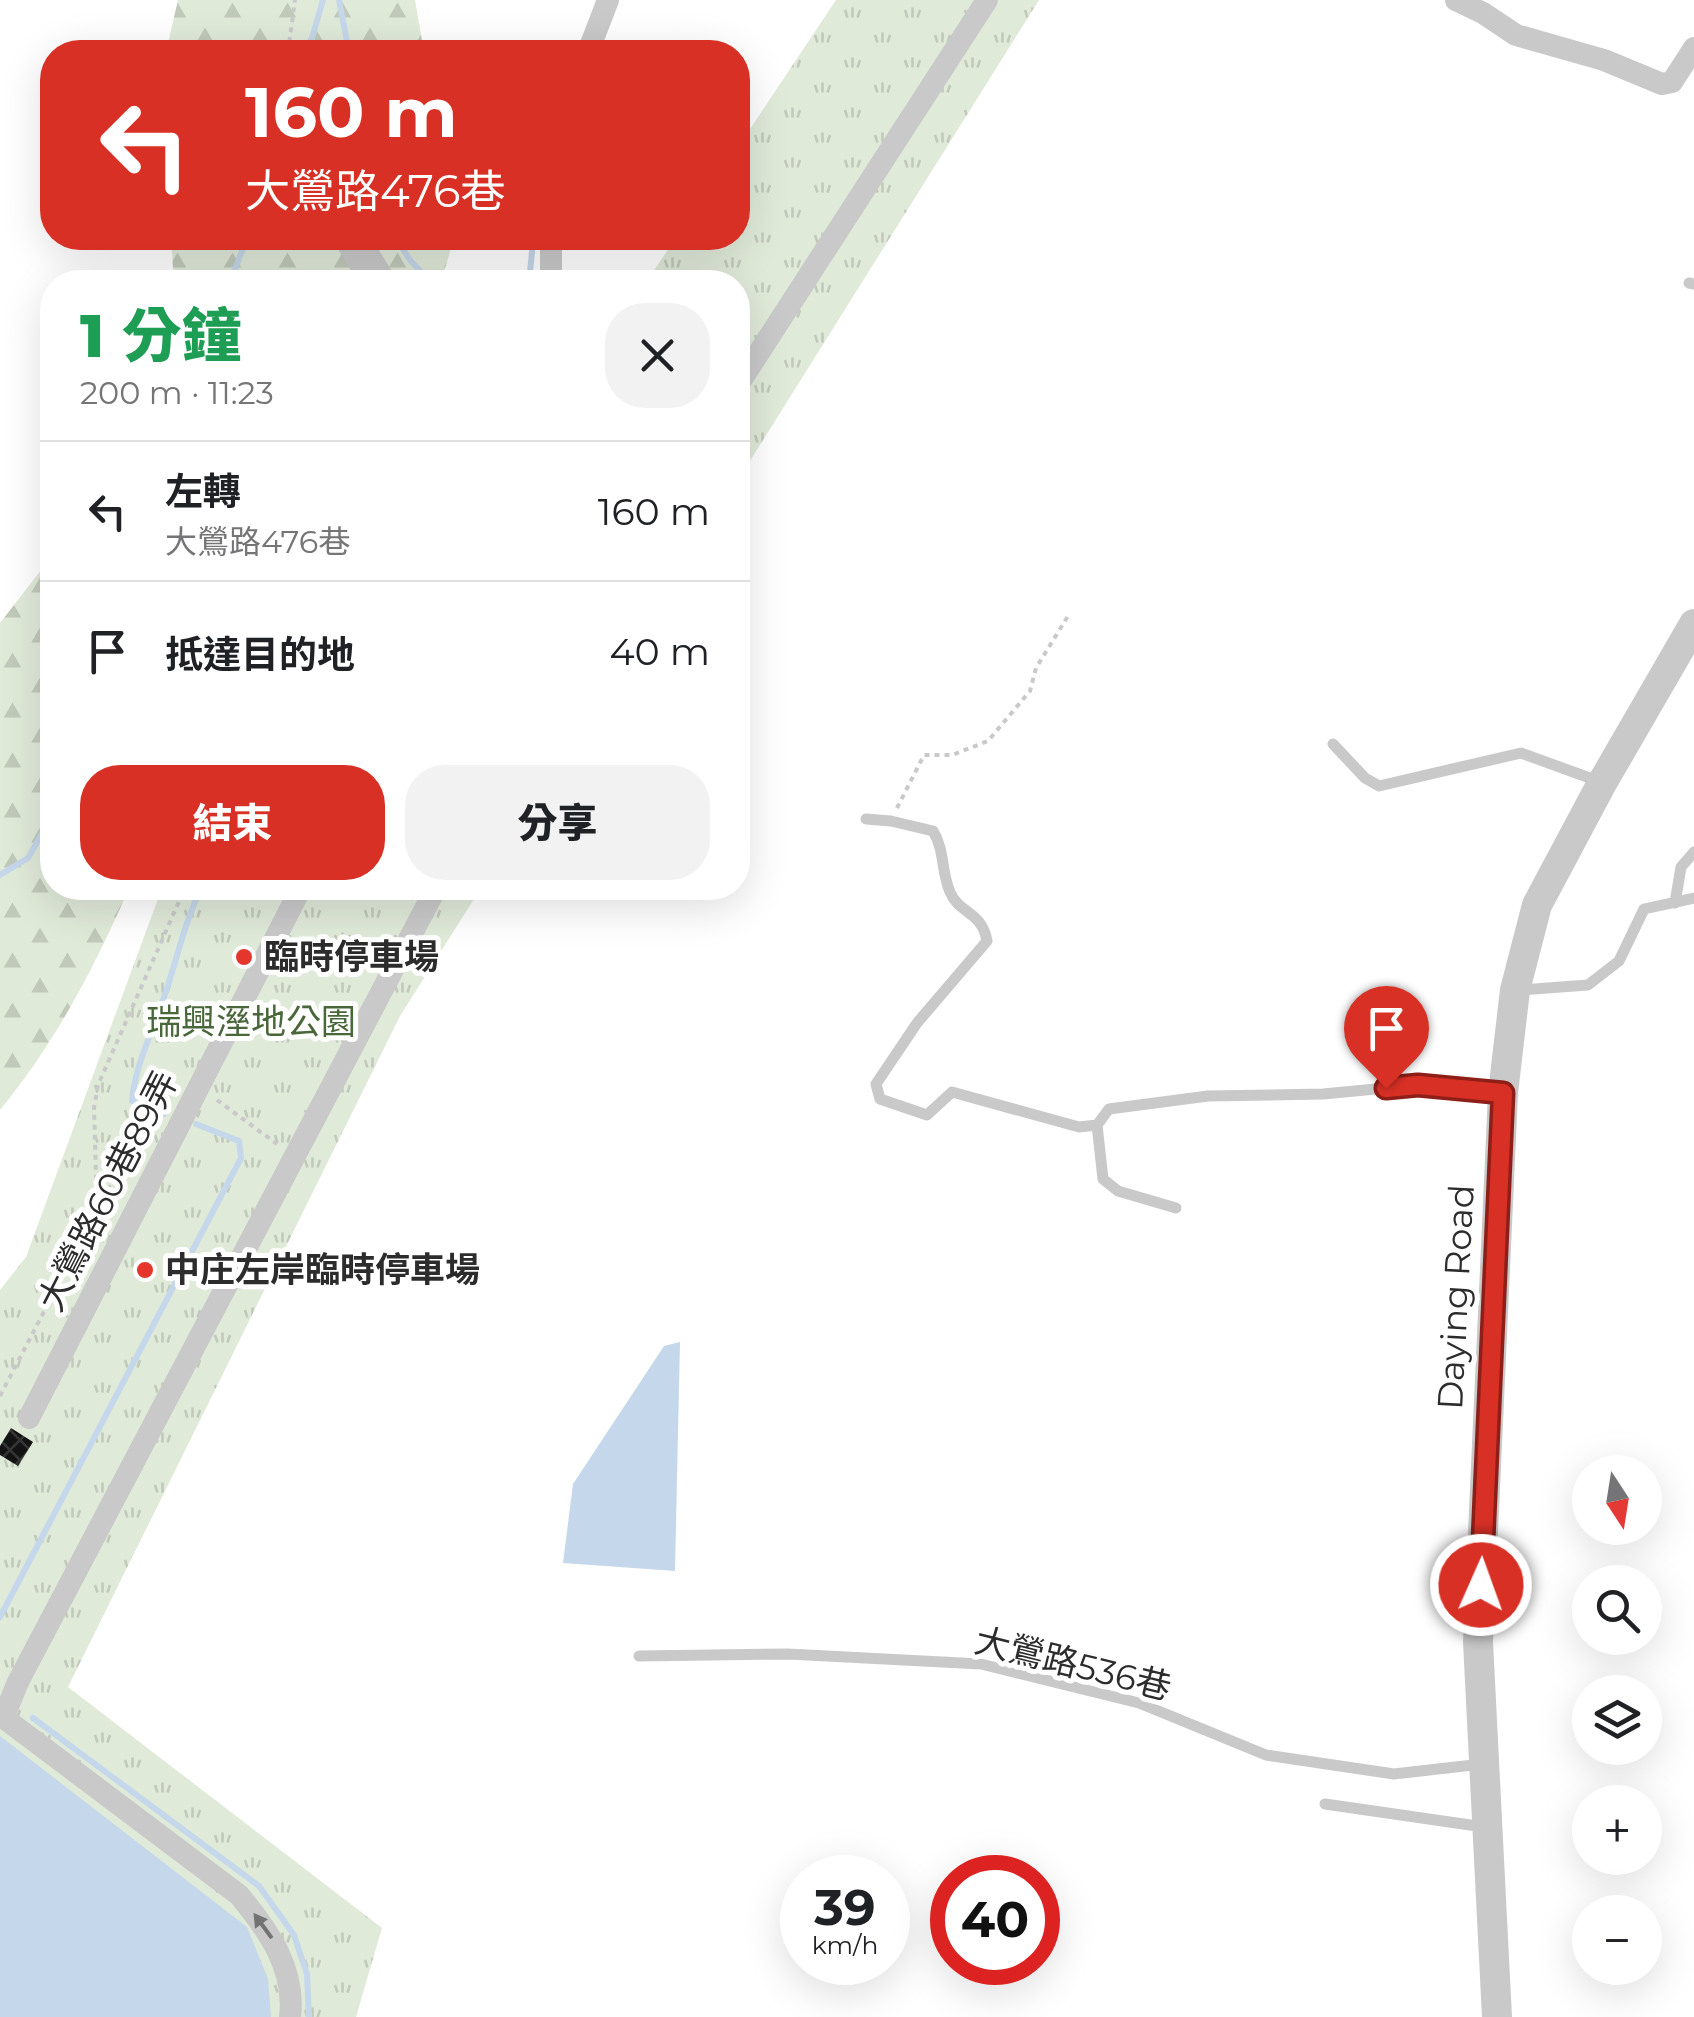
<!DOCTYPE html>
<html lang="zh-TW">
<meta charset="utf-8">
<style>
body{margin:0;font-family:Montserrat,"Noto Sans TC",sans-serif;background:#f2f2f2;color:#202124;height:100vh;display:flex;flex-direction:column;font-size:38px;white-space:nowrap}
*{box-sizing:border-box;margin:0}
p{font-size:32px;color:#757577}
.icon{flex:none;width:55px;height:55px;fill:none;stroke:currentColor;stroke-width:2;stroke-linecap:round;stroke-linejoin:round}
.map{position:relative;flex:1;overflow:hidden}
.side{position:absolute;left:40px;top:270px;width:710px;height:630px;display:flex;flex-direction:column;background:#fff;border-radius:40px;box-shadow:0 10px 40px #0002}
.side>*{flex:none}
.guide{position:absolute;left:40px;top:40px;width:710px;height:210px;border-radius:40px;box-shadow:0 10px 40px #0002;background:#d93025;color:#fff;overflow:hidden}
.needle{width:65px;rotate:168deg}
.fabs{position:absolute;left:1572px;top:1455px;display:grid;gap:20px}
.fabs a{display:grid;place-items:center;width:90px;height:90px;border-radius:50%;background:#fff;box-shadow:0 10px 40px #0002;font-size:50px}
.speed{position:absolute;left:780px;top:1855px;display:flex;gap:20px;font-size:50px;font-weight:700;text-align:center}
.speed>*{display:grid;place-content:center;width:130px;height:130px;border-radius:50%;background:#fff;box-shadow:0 10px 40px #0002;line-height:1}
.speed small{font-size:25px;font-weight:400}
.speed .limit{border:15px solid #d22;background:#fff;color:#111}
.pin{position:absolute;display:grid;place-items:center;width:85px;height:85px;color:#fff;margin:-102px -42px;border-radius:50% 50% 50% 0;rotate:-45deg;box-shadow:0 0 10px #0007}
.pin .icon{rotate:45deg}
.me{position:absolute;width:110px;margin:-55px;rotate:2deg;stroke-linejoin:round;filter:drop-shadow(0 0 8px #0008)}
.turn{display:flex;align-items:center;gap:35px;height:210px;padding:0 40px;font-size:45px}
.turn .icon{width:130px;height:130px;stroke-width:2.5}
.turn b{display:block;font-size:70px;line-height:85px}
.round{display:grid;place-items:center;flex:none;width:105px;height:105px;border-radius:40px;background:#f2f2f2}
.head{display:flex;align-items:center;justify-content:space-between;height:170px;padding:0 40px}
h1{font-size:60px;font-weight:800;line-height:75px;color:#1e9e55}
.cta{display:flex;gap:20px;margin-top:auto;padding:20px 40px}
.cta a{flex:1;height:115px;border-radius:40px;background:#d93025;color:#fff;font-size:40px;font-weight:800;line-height:115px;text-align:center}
.cta a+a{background:#f2f2f2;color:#202124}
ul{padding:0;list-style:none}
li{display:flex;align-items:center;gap:30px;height:140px;padding:0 40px;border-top:2px solid #e0e0e0}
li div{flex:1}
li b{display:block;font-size:38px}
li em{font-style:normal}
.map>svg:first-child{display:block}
</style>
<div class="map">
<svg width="1694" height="2017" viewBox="0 0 1694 2017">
<defs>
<pattern id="grass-tufts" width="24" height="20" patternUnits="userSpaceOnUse" patternTransform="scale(2.5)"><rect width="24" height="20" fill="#e0ead9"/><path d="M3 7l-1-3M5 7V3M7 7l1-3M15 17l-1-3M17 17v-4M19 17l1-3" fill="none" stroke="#c0c9ba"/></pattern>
<pattern id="forest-firs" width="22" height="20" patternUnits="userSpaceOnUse" patternTransform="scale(2.5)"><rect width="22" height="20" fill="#e0ead9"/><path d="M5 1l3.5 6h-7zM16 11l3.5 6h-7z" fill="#c0c9ba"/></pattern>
<pattern id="building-cross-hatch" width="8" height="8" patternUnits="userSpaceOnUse" patternTransform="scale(2.5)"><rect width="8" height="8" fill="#131313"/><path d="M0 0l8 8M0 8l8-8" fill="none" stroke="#363636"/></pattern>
</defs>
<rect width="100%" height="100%" fill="#fff"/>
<g fill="url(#grass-tufts)">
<path d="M836,0H1039L738,480V282H646L676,238H738V147Z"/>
<path d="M162,888H481L400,1016L68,1687L382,1928L356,2017H0V1290L26,1257Z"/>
</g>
<g fill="url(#forest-firs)">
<path d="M178,0H415L424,52H166Z"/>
<path d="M171,238H454L441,282H174Z"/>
<path d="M52,556V888H129C95,967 55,1043 0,1110V623Z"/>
</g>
<g fill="#c5d7ea">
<path d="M738,652L744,654L749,700L738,707Z"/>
<path d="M680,1342L675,1571L563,1563L573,1484L664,1346Z"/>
<path d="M0,1736L247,1927L268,1979L271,2017H0Z"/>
</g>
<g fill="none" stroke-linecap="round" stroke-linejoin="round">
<g stroke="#c5d7ea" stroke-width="6">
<path d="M339,0L349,52"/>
<path d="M308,52L323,0"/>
<path d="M396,238L410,260L431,282"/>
<path d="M230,282L247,238"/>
<path d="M529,282L533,242"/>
<path d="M0,875L28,858L52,816"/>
<path d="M164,1114L132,1101C135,1065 153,1031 164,997C177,961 184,921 202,888"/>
<path d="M0,1617L241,1158L239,1141L196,1124"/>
<path d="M33,1718L259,1886L294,1935L307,1974L309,2017"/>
</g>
</g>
<path fill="url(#building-cross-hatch)" d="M11,1428L33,1442L18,1466L0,1455V1446Z"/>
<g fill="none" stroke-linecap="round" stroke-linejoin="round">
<g stroke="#c9c9c9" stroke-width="4" stroke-dasharray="5 5" stroke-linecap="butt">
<path d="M288,52L295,0"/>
<path d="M897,808L924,755H952L988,741L1030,691L1036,668L1068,616"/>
<path d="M217,1100L277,1144"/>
<path d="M0,1396L97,1210L94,1108L98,1085L185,888"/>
</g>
<g stroke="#c9c9c9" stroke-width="11">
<path d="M1689,283L1694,284"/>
<path d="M1333,744L1365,778L1379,786L1521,753L1598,781"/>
<path d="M866,819L891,821L933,831C945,850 941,872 950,892C959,914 982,911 987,941L917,1023L876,1084L880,1099L927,1115L952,1092L1079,1127L1097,1125L1109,1109L1208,1096L1323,1094L1418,1085L1503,1093"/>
<path d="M1675,903L1681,867L1694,852"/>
<path d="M1520,990L1588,985L1619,961L1644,909L1694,898"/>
<path d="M1097,1125L1103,1179L1118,1191L1176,1208"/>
<path d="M639,1656L788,1654L981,1664L1139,1703L1266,1755L1394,1774L1482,1764"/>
<path d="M1325,1804L1484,1827"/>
</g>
<g stroke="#c9c9c9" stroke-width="18">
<path d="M342,238L368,282"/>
<path d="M361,238L388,282"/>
</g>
<g stroke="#c9c9c9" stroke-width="22">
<path d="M1456,0L1483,13L1516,35L1604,60L1662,84L1672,82L1694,48"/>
<path d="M588,52L608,0"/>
<path d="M551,282V238"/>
<path d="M738,385L987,0"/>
<path d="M29,1418L301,888"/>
<path d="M0,1715L239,1895C268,1930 296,1969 290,2017"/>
<path d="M4,1716L18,1682L436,888"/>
</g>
<path stroke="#c9c9c9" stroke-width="30" d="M1497,2017L1478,1642L1503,1093L1515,990L1537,905L1602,783L1694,624"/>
</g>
<defs><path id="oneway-solid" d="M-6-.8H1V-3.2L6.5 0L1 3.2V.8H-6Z" transform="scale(2.5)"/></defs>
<use fill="#737373" href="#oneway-solid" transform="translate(263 1926) rotate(-126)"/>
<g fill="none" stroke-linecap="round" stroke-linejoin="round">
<defs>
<path id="route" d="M1386,1088L1418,1085L1503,1093L1481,1585"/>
</defs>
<use href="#route" stroke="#8d1f18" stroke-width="25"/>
<use href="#route" stroke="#d93025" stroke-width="18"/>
</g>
<g fill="#e4362d" stroke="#fff" stroke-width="4">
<circle cx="244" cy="957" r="10"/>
<circle cx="145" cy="1270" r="10"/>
</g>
<g text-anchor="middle" stroke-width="10" stroke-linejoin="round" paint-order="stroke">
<g font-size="35" font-weight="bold" fill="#2c2c2c" stroke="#fff" text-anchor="start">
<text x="264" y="969">臨時停車場</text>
<text x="165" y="1282">中庄左岸臨時停車場</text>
</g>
<g font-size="35" fill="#49673a" stroke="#fff">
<text x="251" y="1034">瑞興溼地公園</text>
</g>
<g font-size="35" fill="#2c2c2c" stroke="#fff">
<text transform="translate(108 1191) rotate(-63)" y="12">大鶯路60巷89弄</text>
<text transform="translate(1456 1297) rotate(-87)" y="12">Daying Road</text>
<text transform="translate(1073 1664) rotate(14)" y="12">大鶯路536巷</text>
</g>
</g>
</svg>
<div class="fabs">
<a><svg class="needle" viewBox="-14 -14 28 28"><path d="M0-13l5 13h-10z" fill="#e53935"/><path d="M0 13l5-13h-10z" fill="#757577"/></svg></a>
<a><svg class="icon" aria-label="search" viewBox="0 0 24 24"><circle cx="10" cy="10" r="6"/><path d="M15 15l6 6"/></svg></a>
<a><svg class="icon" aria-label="layers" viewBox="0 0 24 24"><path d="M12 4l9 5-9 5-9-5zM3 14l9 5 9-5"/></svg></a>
<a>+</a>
<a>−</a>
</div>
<div class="speed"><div>39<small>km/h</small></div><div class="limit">40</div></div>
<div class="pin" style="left:1386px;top:1088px;background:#d93025"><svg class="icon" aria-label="arrive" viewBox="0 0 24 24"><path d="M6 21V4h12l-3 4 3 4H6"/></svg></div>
<svg class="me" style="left:1481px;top:1585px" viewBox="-20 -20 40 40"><circle r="17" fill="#d93025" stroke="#fff" stroke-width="3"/><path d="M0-11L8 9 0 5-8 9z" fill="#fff"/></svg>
<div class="guide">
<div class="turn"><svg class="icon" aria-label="left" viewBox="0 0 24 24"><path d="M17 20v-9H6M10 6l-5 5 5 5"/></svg><div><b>160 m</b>大鶯路476巷</div></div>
</div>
<section class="side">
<div class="head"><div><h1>1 分鐘</h1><p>200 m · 11:23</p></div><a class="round"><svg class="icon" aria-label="close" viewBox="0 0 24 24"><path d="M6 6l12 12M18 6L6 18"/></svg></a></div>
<ul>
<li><svg class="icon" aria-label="left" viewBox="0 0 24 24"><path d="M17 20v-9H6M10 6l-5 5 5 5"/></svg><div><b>左轉</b><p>大鶯路476巷</p></div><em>160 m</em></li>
<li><svg class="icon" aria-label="arrive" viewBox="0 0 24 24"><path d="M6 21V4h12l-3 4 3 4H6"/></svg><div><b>抵達目的地</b></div><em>40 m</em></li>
</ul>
<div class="cta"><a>結束</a><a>分享</a></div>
</section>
</div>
